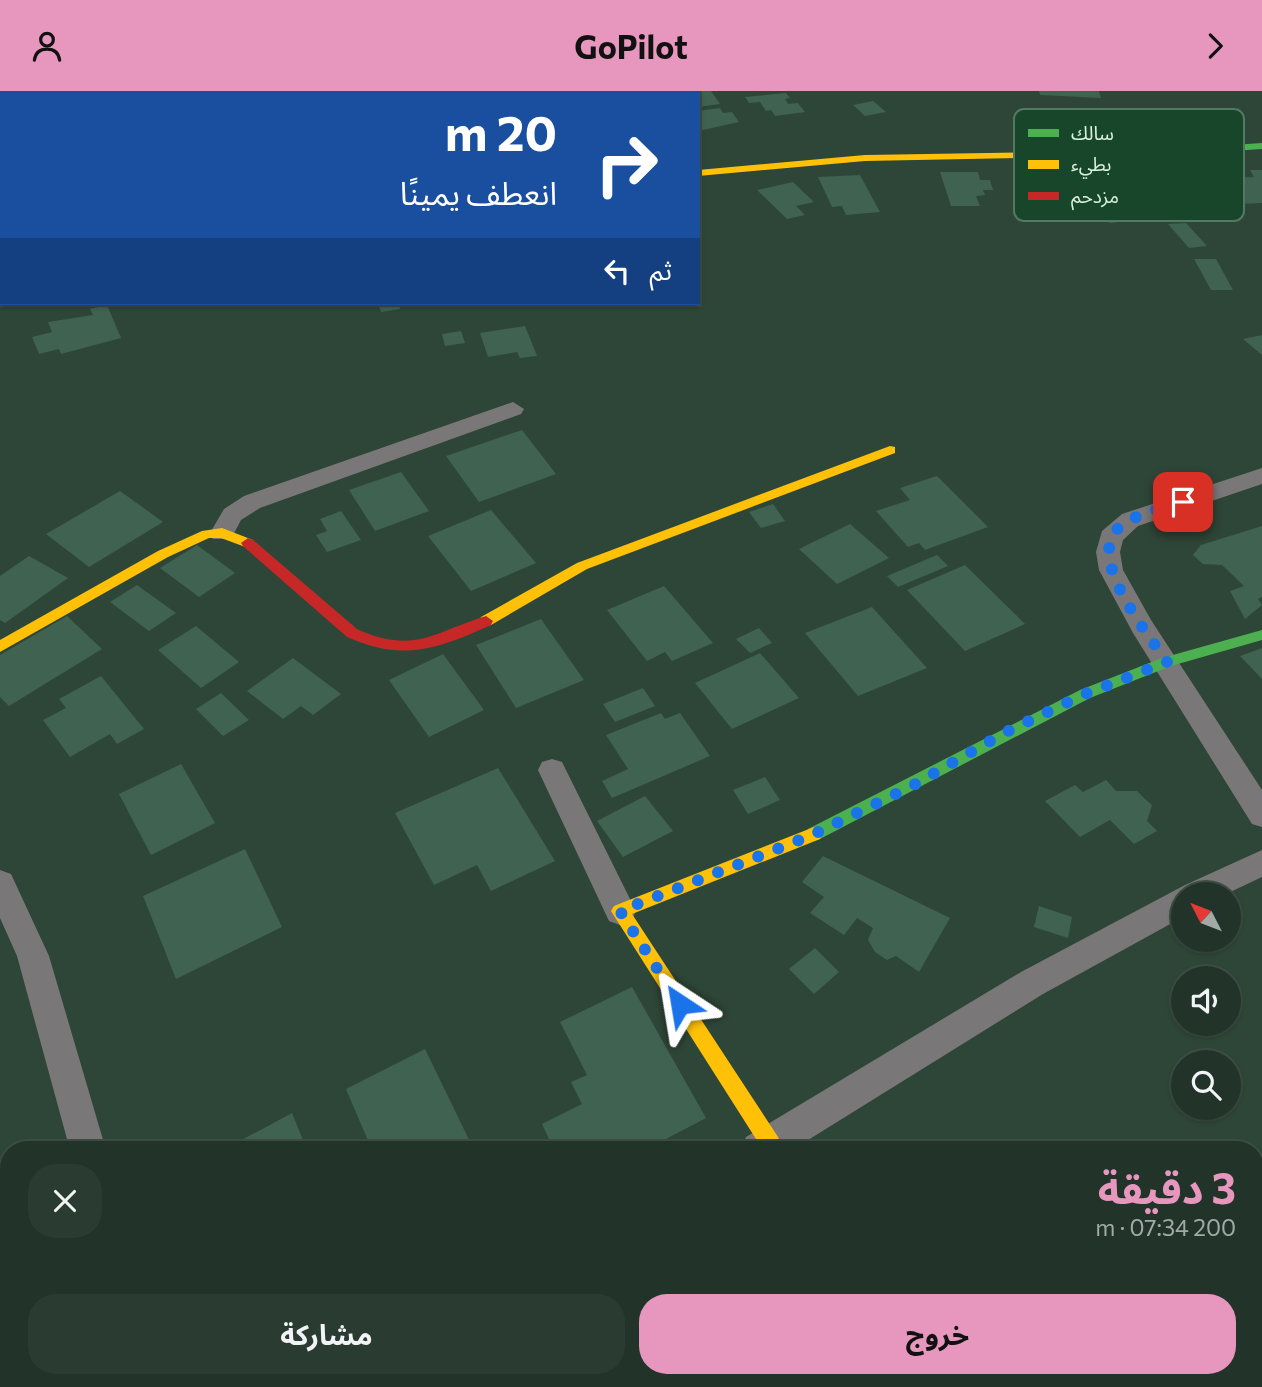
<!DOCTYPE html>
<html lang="ar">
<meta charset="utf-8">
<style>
body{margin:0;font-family:Commissioner,"Noto Sans Arabic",sans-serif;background:#2a3c31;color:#f1f3f6;direction:rtl;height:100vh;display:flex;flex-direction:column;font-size:26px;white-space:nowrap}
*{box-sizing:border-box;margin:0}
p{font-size:23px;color:#a2aaa8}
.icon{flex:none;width:38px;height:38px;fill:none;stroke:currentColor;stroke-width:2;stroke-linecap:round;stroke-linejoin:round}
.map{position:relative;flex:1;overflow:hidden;direction:ltr}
.panel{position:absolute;left:0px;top:1050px;width:1264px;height:247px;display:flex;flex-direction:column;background:#223429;border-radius:28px 28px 0 0;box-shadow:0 2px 5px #0004,0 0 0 2px #3f4f46;direction:rtl}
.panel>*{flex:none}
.hud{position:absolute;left:0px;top:0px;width:700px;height:214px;box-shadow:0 2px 5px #0004,0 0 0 2px #3f4f46;direction:rtl;background:#1a4fa0;color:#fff;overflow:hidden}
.needle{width:46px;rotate:312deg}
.buttons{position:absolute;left:1171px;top:791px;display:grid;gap:14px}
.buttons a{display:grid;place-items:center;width:70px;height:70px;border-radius:50%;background:#223429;box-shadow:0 2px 5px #0004,0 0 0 2px #3f4f46;font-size:35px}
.pin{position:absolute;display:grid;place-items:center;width:60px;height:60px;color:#fff;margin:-30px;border-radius:14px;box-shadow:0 4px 10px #0006}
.me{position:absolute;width:77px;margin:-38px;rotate:327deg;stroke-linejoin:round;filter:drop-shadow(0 0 5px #0008)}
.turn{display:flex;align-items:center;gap:24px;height:147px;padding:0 28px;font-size:32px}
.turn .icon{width:91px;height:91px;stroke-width:2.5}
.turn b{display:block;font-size:49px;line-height:60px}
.then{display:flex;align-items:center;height:66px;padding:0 28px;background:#0003;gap:14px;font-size:26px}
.round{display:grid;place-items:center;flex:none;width:74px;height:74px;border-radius:28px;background:#2a3c31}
.summary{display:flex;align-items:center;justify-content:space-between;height:119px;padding:0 28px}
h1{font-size:42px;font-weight:700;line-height:52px;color:#e797bd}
.primary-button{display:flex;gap:14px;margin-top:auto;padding:14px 28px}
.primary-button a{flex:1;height:80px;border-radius:28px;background:#e797bd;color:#111;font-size:28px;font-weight:700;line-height:80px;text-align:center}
.primary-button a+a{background:#2a3c31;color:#f1f3f6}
header{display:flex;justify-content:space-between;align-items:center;height:91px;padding:0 28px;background:#e797bd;color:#111;font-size:32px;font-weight:700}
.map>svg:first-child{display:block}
</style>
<header><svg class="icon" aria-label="forward" viewBox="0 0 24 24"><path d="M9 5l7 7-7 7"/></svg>GoPilot<svg class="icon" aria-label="person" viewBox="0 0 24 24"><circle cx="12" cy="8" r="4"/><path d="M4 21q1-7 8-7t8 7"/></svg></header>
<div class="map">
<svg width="1262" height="1296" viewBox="0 0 1262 1296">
<rect width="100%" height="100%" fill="#2e4637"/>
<g fill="#406250">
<path d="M698,0H711L720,13L698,16Z"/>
<path d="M1039,0H1099L1101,7L1040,4Z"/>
<path d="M786,2L790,7L785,8L788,13L798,12L805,21L775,25L771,19L766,20L760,11L749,12L745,6Z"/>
<path d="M873,10L886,21L865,25L853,14Z"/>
<path d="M720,17L723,22L732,21L739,31L698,40V20Z"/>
<path d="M1250,79H1262V112L1241,113L1222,87L1254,86Z"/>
<path d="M940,81H978L980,89H990L993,99H983L985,104L976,105L980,115H951Z"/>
<path d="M860,84L880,121L846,124L842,115L832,116L818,86Z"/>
<path d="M793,91L814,111L796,115L805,124L787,128L757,99Z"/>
<path d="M1134,96L1163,126L1110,132L1103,125L1121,122L1100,100Z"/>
<path d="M1186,132L1207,155L1189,157L1168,133Z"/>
<path d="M1194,168H1216L1233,199H1211Z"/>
<path d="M378,212H399L400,218L381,221Z"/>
<path d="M107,214L121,247L61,263L59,258L39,263L32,246L52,241L48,231L93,224L90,218Z"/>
<path d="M525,235L537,265L520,267L517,261L488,266L480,242Z"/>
<path d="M461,240L465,252L445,255L442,243Z"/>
<path d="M1262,244V264L1243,248Z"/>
<path d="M522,339L556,383L479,411L446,365Z"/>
<path d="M401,381L429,420L375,440L349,399Z"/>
<path d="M937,385L988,436L925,459L919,452L908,456L876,420L910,409L900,397Z"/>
<path d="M120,400L163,431L89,476L46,443Z"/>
<path d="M773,413L785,430L761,437L749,421Z"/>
<path d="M491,419L536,472L471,500L428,445Z"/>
<path d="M341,420L361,449L327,461L316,444L327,440L320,428Z"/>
<path d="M850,433L889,467L837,493L799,458Z"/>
<path d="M1262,435V506L1258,508L1262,514L1245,528L1230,500L1244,495L1222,474L1203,473L1193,464L1201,454Z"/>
<path d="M197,454L235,482L199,506L160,477Z"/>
<path d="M937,464L948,475L898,496L887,485Z"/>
<path d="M29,465L68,487L5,532L0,529V485Z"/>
<path d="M965,474L1025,533L965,560L907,499Z"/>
<path d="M137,494L176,522L149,540L110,511Z"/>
<path d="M664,495L713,552L672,570L665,561L647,570L607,519Z"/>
<path d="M872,516L927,577L858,605L805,542Z"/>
<path d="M67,525L102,558L9,615L0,606V564Z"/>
<path d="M541,528L584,589L516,617L476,554Z"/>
<path d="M196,535L239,571L201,597L158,559Z"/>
<path d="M759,537L772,552L750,562L736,548Z"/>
<path d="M1262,557V588L1240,565Z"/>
<path d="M760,562L799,607L732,638L695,592Z"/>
<path d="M443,563L484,619L429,646L389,589Z"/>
<path d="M293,567L341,603L313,624L301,615L283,628L247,600Z"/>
<path d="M101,585L144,638L117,653L110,643L70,666L43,629L66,617L59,608Z"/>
<path d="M643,597L655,615L615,631L603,613Z"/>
<path d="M221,602L249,629L223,645L196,618Z"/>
<path d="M661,622L665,628L680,622L710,665L612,707L602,690L628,678L606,644Z"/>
<path d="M181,673L215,732L151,764L119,703Z"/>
<path d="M498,677L555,770L491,800L477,774L434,794L395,722Z"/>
<path d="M765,686L780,709L748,723L733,699Z"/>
<path d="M1106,689L1116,700H1137L1145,708L1152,714L1147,730L1157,740L1134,753L1110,729L1080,746L1045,710L1075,694L1083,701Z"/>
<path d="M645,705L673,740L623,766L597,730Z"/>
<path d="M245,758L282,836L176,888L143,805Z"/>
<path d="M823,765L950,827L919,881L896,865L887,869L875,861L868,849L873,837L857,827L844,844L810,822L824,806L802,791Z"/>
<path d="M1039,815L1072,826L1068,847L1034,836Z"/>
<path d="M815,857L839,881L814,903L789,878Z"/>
<path d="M632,896L706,1027L645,1059H554L542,1033L582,1013L571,991L587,984L560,931Z"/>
<path d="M425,958L474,1059H372L346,998Z"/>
<path d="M292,1022L307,1059H223Z"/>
<path d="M9,1264V1288H67L68,1296H0V1268Z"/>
<path d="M1186,1288H1191L1196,1296H1171Z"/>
</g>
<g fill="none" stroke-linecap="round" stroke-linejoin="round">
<g fill="#7a7779" fill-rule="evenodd">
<path d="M14,0H30L13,2Z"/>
<path d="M136,0H152L153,2H137Z"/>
<path d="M319,0H346L318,2Z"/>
<path d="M521,0H537L538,2H522Z"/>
<path d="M2,189V201L0,202V190Z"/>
<path d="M513,311L524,318L521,323L260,417L241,429L231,448H213L210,442L224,418L244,405Z"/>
<path d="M1262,377V393L1138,435L1123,449L1120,461L1123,479L1151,529L1262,699V736L1252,733L1133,542L1099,479L1096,461L1102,440L1122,423Z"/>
<path d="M552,668L562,671L631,810L636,820L631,830L620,834L609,830L538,679L542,671Z"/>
<path d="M1262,759V786L1226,803H1183V826L1043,903L792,1059H741L746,1046L1021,881L1185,794Z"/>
<path d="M0,779L11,783L49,865L106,1059H70L17,865L0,827Z"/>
<path d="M9,1161V1199L0,1201V1163Z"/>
<path d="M1262,1177V1215L1255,1218V1180Z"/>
<path d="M403,1288H443L446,1296H406Z"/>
<path d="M1028,1288H1085L1082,1296H1025Z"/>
</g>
<g fill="#4caf50" fill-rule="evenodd">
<path d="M1262,52V58L1158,65L1153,62L1158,59Z"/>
<path d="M1262,539V549L1171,575L1090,607L820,748L814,750L808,748L806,743L808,738L1080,599L1162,567Z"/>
</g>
<g fill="#ffc107" fill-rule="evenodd">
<path d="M1158,59L1163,62L1161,64L865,70L698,85V79L865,64Z"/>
<path d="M890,355L895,356V362L587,478L491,534L486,535L479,530L481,526L577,472Z"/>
<path d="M222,437L253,449L255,452L248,457L221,447H209L168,466L0,561V549L158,460L202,440Z"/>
<path d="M814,736L820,738L822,743L820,748L632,823L778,1046L781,1053L779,1059H763L611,820L614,815Z"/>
</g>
<path fill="#c62828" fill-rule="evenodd" d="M248,447L253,449L357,538C414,564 434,541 486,525L493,530L491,534C438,558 403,571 347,546L243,455L241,452Z"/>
</g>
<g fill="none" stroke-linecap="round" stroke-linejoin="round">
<path stroke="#1a73e8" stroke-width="12" stroke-dasharray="0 21.6" d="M680,913L620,820L810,745L912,695L1004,642L1085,603L1167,571C1148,543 1081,462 1122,434C1139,422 1163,417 1183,411"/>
</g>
<rect x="1014" y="18" width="230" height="112" rx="10" fill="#18462a" stroke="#527961" stroke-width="2"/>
<rect x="1028" y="38" width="31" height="8" fill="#4caf50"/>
<rect x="1028" y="69" width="31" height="9" fill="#ffc107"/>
<rect x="1028" y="101" width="31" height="8" fill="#c62828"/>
<g font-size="19" fill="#d9f1e0">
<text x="1071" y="49">سالك</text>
<text x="1071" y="80">بطيء</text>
<text x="1071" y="112">مزدحم</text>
</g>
</svg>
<div class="buttons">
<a><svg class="needle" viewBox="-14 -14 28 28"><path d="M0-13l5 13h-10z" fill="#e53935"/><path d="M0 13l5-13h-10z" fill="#a2aaa8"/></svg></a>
<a><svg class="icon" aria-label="sound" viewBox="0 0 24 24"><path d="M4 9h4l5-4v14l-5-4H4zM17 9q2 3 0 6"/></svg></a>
<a><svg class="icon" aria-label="search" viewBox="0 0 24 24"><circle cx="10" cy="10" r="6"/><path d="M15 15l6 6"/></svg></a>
</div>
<div class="pin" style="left:1183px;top:411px;background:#d93025"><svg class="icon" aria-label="arrive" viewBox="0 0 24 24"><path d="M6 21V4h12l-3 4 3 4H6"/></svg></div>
<svg class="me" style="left:680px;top:913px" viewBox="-20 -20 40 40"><path d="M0-17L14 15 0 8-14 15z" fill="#1a73e8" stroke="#fff" stroke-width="4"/></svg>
<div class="hud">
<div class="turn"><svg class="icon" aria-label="right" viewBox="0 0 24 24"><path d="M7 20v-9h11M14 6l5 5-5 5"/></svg><div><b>20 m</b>انعطف يمينًا</div></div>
<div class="then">ثم<svg class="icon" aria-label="left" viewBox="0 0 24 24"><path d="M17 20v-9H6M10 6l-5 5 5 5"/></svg></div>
</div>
<section class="panel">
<div class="summary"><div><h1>3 دقيقة</h1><p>200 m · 07:34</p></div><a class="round"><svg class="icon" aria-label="close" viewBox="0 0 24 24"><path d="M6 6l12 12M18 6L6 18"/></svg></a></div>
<div class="primary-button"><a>خروج</a><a>مشاركة</a></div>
</section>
</div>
